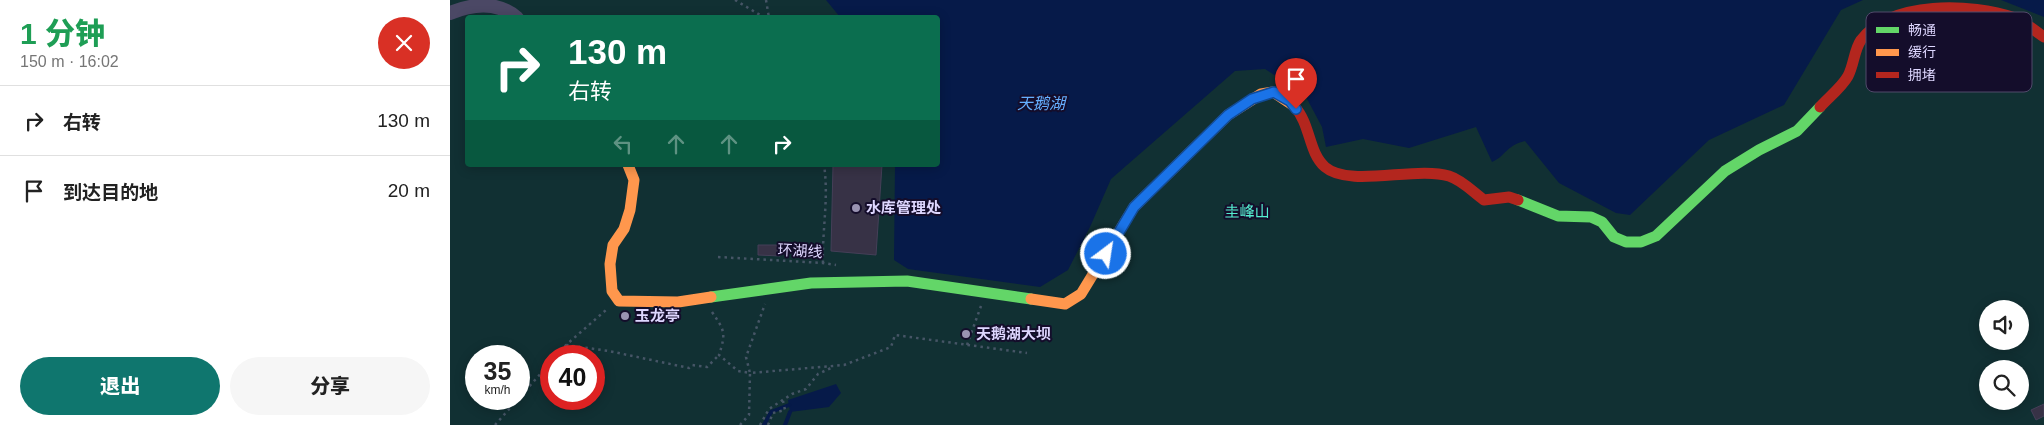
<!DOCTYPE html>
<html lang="zh">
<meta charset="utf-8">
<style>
body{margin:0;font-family:Arial,"Noto Sans SC",sans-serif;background:#f6f6f6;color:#222;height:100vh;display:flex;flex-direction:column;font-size:19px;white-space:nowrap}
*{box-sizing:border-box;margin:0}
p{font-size:16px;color:#767676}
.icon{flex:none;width:28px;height:28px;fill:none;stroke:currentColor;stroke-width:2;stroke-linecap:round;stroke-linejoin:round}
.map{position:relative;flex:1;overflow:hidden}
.drawer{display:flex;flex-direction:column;background:#fff;width:450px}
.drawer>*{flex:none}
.hud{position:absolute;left:15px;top:15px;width:475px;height:152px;border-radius:5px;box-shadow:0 2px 12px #0003;background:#0b6e4f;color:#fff;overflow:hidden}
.controls{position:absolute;left:1529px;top:300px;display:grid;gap:10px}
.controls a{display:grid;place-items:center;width:50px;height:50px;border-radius:50%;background:#fff;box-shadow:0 2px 12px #0003;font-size:25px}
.speed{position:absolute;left:15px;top:345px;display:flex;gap:10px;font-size:25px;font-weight:700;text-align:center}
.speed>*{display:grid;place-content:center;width:65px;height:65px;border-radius:50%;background:#fff;box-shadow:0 2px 12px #0003;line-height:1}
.speed small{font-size:12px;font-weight:400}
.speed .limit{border:8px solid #d22;background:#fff;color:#111}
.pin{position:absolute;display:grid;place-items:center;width:42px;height:42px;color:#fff;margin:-51px -21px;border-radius:50% 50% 50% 0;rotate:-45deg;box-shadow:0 0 5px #0007}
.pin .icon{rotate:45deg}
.me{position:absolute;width:55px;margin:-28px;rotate:31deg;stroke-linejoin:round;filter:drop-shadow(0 0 4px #0008)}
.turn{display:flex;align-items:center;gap:18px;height:105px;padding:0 20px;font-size:22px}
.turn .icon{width:65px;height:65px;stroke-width:2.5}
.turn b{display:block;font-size:35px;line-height:42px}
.lanes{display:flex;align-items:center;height:48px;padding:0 20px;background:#0003;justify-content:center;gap:25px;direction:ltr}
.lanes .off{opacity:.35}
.round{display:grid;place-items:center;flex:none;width:52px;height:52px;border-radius:26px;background:#f6f6f6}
.headline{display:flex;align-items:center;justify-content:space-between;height:85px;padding:0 20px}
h1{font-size:30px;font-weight:800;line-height:38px;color:#1e9e55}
.button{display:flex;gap:10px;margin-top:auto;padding:10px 20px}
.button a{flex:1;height:58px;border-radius:30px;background:#0f766e;color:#fff;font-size:20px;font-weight:800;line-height:58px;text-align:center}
.button a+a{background:#f6f6f6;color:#222}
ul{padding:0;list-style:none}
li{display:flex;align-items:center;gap:15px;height:70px;padding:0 20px;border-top:1px solid #e0e0e0}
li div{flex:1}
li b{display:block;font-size:19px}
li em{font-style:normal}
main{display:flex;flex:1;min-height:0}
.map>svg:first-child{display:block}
</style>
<main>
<section class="drawer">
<div class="headline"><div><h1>1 分钟</h1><p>150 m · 16:02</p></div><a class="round" style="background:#d93025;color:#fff"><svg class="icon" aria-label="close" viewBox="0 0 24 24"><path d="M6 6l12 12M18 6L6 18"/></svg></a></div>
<ul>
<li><svg class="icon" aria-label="right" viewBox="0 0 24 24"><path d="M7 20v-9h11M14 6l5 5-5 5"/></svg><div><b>右转</b></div><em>130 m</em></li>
<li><svg class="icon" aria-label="arrive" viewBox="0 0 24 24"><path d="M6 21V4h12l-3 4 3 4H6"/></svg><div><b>到达目的地</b></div><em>20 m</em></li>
</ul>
<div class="button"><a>退出</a><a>分享</a></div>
</section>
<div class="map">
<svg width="1594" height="425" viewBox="0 0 1594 425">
<rect width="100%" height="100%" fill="#181424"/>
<path fill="#113033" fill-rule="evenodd" d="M0,0H1594V425H0ZM18,18H488V165H18ZM1538,309H1570V341H1538ZM26,356H69V399H26ZM101,356H144V399H101ZM1538,369H1570V401H1538Z"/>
<g fill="#061a49">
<path d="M376,0H1413L1391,10L1334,105L1259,140L1180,215L1166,213L1109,183L1075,141C1055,146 1056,156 1042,162L1026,127L959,148L913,139L876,147L872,127L855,95L815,69L785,71L661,179L640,227L618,270L590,287L458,269L444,260L445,165H488V18L390,17Z"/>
<path d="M1551,0H1594V17Z"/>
<path d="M386,384L391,393L379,407L340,412L338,400Z"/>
</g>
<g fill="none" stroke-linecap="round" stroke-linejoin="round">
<g stroke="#061a49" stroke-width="4">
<path d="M314,425L321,412L339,405"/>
<path d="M335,425L340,412"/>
</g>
</g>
<g fill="#373246" stroke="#453f58">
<path d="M383,165H432L426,255L381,251Z"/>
<path d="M308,245H330V256L308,255Z"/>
<path d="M1594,404V416L1586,420L1581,410Z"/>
</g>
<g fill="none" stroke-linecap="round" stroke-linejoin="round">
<g stroke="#465566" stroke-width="2.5" stroke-dasharray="2.5 4" stroke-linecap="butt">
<path d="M285,0L315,18"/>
<path d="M316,0L319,18"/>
<path d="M268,257L373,263L386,265"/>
<path d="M373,263C372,230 379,198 374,165"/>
<path d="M262,312C275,331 276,333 269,355L288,371L300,373L296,357L315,304"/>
<path d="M116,345L159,351L239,368L242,365L257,367L269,355"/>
<path d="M517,345L531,306"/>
<path d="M106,356L116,345L156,310"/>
<path d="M45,425L101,362"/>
<path d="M290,425L299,415L300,373L394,365L441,347L445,335L577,353"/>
<path d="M310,425L319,409L342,394L356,389L368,374L383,367"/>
<path d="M318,425L323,413L335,410L333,401"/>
</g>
<path stroke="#4b4865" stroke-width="14" d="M0,13C22,4 48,1 67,18"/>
<g stroke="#63d668" stroke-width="11">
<path d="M1068,200L1108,216L1141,217L1152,222L1164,237L1176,242H1191L1206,236L1275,171L1309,150L1347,131L1370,107"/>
<path d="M261,297L361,283L457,281L581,299"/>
</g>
<g stroke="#ff974d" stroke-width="11">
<path d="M178,165L184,180L180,210L174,229L163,245L160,264L162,291L169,301L228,302L261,297"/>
<path d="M581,299L615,304L631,294L684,207L778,115L811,94L823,92L844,106"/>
</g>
<g stroke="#b3261e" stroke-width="11">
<path d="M844,106C861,124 858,152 875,167C899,188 966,166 999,176C1012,180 1023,192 1034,200L1059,197L1068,200"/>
<path d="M1370,107C1378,98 1392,87 1398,76C1404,65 1404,50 1411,40C1442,0 1521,3 1565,18C1575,22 1585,31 1594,37"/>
</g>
</g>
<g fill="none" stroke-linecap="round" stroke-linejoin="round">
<defs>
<path id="route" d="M656,254L684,207L778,115L802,99L824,92L840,101L846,109"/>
</defs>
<use href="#route" stroke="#114b97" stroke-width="12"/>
<use href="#route" stroke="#1a73e8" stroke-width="9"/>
</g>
<g fill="#9993b2" stroke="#140d2b" stroke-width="2">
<circle cx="406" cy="208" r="5"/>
<circle cx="175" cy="316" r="5"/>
<circle cx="516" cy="334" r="5"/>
</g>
<g text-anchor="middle" stroke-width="4" stroke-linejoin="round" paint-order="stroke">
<g font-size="15" font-weight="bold" fill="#ded7ff" stroke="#140d2b" text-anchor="start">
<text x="416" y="213">水库管理处</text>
<text x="185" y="321">玉龙亭</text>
<text x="526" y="339">天鹅湖大坝</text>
</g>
<g font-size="15" fill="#55edd0" stroke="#140d2b">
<text x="797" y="217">圭峰山</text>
</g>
<g font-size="15" fill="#ded7ff" stroke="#140d2b">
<text transform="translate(350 251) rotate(3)" y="5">环湖线</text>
</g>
<g font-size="16" font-style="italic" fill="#65afff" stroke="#140d2b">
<text x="591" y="109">天鹅湖</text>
</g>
</g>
<rect x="1416" y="12" width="166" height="80" rx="8" fill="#140d2b" stroke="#514a6b" stroke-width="1"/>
<rect x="1426" y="27" width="23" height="6" fill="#63d668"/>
<rect x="1426" y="49" width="23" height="7" fill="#ff974d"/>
<rect x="1426" y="72" width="23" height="6" fill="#b3261e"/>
<g font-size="14" fill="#ded7ff">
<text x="1458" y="35">畅通</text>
<text x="1458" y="57">缓行</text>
<text x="1458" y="80">拥堵</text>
</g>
</svg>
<div class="controls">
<a><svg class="icon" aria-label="sound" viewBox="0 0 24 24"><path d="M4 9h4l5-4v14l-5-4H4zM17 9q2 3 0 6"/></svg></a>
<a><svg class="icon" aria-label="search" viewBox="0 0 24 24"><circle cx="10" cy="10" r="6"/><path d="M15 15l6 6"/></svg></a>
</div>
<div class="speed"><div>35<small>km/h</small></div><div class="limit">40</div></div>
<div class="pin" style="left:846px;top:109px;background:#d93025"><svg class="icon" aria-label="arrive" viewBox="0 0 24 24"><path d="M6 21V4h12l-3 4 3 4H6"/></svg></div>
<svg class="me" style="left:656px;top:254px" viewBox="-20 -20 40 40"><circle r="17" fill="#1a73e8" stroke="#fff" stroke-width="3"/><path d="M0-11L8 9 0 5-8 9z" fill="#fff"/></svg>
<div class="hud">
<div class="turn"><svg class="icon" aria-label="right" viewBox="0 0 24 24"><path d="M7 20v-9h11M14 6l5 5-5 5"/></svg><div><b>130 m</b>右转</div></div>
<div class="lanes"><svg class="icon off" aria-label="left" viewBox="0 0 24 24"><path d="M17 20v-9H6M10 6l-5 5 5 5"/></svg><svg class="icon off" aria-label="ahead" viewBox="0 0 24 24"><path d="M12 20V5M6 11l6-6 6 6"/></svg><svg class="icon off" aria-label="ahead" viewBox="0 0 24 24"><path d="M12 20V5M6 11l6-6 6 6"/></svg><svg class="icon" aria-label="right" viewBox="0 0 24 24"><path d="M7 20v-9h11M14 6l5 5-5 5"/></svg></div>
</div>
</div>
</main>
